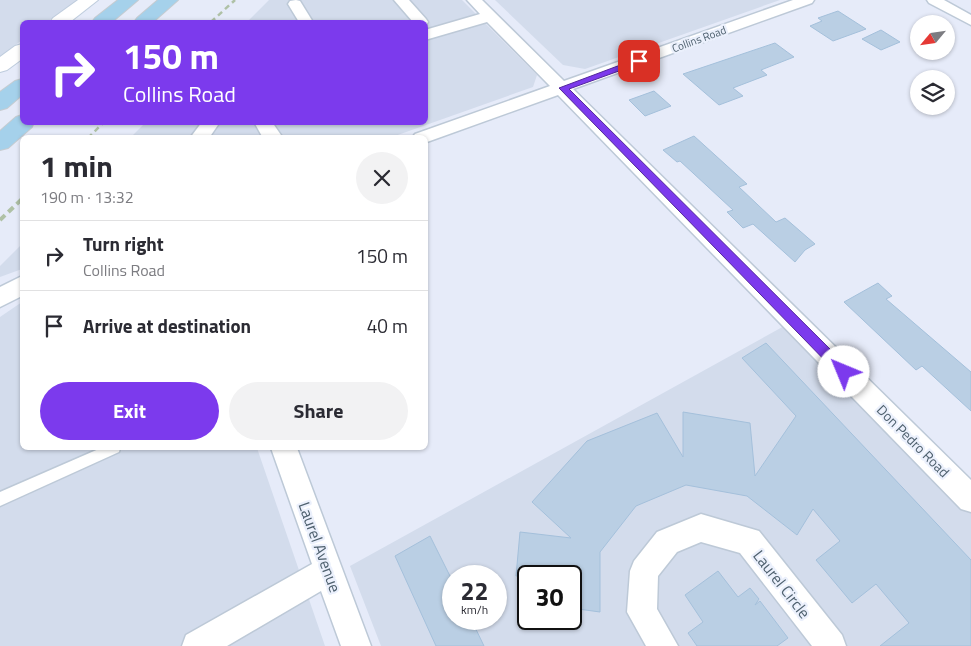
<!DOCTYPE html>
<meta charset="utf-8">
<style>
body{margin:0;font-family:"Titillium Web",sans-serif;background:#f2f2f3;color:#2b2b33;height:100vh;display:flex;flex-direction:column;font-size:19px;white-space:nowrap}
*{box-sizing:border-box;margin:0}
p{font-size:16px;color:#7c7c81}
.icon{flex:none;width:28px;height:28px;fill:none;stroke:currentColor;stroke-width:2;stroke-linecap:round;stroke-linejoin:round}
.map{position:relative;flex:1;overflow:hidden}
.sheet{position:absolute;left:20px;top:135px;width:408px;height:315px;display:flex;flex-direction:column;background:#fff;border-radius:8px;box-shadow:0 1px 4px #0004}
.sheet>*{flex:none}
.top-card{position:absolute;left:20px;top:20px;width:408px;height:105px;border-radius:8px;box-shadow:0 1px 4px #0004;background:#7c3aed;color:#fff;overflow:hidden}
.needle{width:32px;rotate:241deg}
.fabs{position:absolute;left:910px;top:15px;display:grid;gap:10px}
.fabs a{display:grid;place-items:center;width:45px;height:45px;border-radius:50%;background:#fff;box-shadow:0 1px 4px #0004;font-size:25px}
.speed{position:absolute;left:442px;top:565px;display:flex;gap:10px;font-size:25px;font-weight:700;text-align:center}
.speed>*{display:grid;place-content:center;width:65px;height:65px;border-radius:50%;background:#fff;box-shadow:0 1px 4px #0004;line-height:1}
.speed small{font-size:12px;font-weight:400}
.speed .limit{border:2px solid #111;border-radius:8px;background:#fff;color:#111}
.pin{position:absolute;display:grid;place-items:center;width:42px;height:42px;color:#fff;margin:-21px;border-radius:10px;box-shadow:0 2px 8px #0006}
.me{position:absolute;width:55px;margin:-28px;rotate:315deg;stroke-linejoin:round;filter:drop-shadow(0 0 4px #0008)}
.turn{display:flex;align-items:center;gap:18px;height:105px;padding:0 20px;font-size:22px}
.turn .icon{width:65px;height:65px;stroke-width:2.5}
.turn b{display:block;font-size:35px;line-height:42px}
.round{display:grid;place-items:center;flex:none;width:52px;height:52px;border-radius:26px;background:#f2f2f3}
.head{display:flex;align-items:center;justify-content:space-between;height:85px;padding:0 20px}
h1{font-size:30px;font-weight:700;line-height:38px}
.primary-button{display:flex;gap:10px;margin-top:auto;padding:10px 20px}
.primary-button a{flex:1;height:58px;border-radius:30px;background:#7c3aed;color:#fff;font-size:20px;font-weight:700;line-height:58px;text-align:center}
.primary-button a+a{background:#f2f2f3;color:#2b2b33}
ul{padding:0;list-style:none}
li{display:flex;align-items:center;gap:15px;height:70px;padding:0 20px;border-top:1px solid #e1e1e2}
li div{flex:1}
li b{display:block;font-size:19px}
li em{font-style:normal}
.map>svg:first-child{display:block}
</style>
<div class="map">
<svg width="971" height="646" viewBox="0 0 971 646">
<rect width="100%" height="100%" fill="#e6ebf9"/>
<g fill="#d3dcec" fill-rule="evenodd">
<path d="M0,0H77L47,22H22V40L0,57Z"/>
<path d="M269,0H462L537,75L533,87L392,137L130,138L145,123L425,122V22H247Z"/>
<path d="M495,0H780L585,69L563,65Z"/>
<path d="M22,244V269L0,277V266Z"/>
<path d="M22,302V448H257L325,646H0V317Z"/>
<path d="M786,325L971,513V646H381L350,566ZM454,576H496V619H454ZM529,576H571V619H529Z"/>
</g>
<g fill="#bacfe4" stroke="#a4c0db">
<path d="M838,11L866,29L833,41L810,26L822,21L818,18Z"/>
<path d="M881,30L900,42L881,50L862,39Z"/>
<path d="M775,43L794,57L761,70L767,75L733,88L743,96L719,105L683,74Z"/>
<path d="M654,91L671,106L645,116L629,100Z"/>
<path d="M694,136L747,184L739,187L776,222L785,218L815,244L805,250L795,262L753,224L743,228L727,212L733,210L680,161L677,162L663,150Z"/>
<path d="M878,283L892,296L886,299L971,372V411L922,366L916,370L844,302Z"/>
<path d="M766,343L971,560V646H880L909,623L876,584L852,603L816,560L840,541L813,509L797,535L747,496L686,485L636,506L600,552V612L571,608V576H516L520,532L571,538L532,502L587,441L657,413L683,457V412L750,423L755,476L796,416L742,358Z"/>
<path d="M430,536L454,584V619H471L484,646H436L395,556Z"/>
<path d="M718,571L738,597L750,588L759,599L755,605L760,601L788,638L777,646H697L688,633L703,622L685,595Z"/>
</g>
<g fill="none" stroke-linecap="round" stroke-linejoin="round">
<defs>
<path id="lane" d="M101,448H120L119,452L0,506V492Z"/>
<g id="street">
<path d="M296,0L300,1L313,22H299L288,4L290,1Z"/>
<path d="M394,0H409L426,19L428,22L426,25L425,22H413Z"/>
<path d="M467,0H482L564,81L793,0H814L812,3L573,89L971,480V512L961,509L558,95L427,142L425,143V138H412L415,134L550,86L487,22L425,40V30L480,14Z"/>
<path d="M927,0H944L971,15V25L929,3Z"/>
<path d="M202,122H220L209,138H190Z"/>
<path d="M254,122H272L283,138H263Z"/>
<path d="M22,276V296L0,307V287Z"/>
<path d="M271,448H297L371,646H341L321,591L227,646H182L186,635L312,564Z"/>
<path d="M701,514L759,531L842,635L846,646H812L740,553L701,542L677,552L658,576L657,609L678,646H646L627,612L630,571L634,561L657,532Z"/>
</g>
<g id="secondary">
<path d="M78,0H98L70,22H50L53,18Z"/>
<path d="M22,44V59L7,70L0,72V57L15,46Z"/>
</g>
<g id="highway">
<path d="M118,0H138L112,22H92L95,18Z"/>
<path d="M158,0H178L153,22H134L137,18Z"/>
<path d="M22,79V95L7,108L0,110V92L15,81Z"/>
<path d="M22,115V122H34L32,127L8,148L0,150V131L16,117Z"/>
</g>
</defs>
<use href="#lane" stroke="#bdc9d7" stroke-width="3"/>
<use href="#street" stroke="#bdc9d7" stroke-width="3"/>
<use href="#secondary" stroke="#beccdd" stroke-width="2"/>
<use href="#highway" stroke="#c6ccd1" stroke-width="2"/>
<use href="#lane" fill="#fff" fill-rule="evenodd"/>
<use href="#street" fill="#fff" fill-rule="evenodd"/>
<use href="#secondary" fill="#fff" fill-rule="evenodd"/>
<use href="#highway" fill="#a5d1eb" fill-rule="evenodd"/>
<g stroke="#afc1a6" stroke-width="2.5" stroke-dasharray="5.5 4" stroke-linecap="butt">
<path d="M211,22L235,0"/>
<path d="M88,138L104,122"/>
</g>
<path stroke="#afc1a6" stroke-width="4" stroke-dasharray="7 4.5" stroke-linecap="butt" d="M0,220L22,199"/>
</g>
<path fill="#7c3aed" stroke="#51269a" d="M639,58L643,61L641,63L569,89L849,368L850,372L849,376L844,377L840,376L559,88Z"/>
<g text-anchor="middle" stroke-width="4.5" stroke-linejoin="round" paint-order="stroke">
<g font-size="11" fill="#4e606e" stroke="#ebf0fc">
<text transform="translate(699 39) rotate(-20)" y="4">Collins Road</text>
</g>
<g font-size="14" fill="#4e606e" stroke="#ebf0fc">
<text transform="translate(913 441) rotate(45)" y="5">Don Pedro Road</text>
</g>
<g font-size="16" fill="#4e606e" stroke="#ebf0fc">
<text transform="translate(320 547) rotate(70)" y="6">Laurel Avenue</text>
<text transform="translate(782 584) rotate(52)" y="6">Laurel Circle</text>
</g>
</g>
</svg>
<div class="fabs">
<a><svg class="needle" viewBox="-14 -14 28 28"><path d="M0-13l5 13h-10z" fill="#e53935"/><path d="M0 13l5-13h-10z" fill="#7c7c81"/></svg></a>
<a><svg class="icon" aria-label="layers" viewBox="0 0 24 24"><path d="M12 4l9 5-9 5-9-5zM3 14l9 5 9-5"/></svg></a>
</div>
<div class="speed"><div>22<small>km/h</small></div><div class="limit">30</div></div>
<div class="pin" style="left:639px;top:61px;background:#d93025"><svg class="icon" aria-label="arrive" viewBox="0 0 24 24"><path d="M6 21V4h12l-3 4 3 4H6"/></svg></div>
<svg class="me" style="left:844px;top:372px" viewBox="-20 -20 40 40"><circle r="19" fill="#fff"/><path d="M0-13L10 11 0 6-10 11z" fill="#7c3aed"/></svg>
<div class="top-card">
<div class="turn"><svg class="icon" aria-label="right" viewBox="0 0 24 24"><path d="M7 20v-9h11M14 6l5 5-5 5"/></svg><div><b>150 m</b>Collins Road</div></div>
</div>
<section class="sheet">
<div class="head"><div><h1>1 min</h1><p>190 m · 13:32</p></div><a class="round"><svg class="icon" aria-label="close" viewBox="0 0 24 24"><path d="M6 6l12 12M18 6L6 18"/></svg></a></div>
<ul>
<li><svg class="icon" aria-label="right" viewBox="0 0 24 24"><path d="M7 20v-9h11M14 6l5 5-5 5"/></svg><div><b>Turn right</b><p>Collins Road</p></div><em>150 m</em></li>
<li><svg class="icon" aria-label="arrive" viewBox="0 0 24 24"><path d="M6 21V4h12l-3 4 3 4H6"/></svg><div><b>Arrive at destination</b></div><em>40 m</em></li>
</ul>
<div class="primary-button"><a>Exit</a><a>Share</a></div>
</section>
</div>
